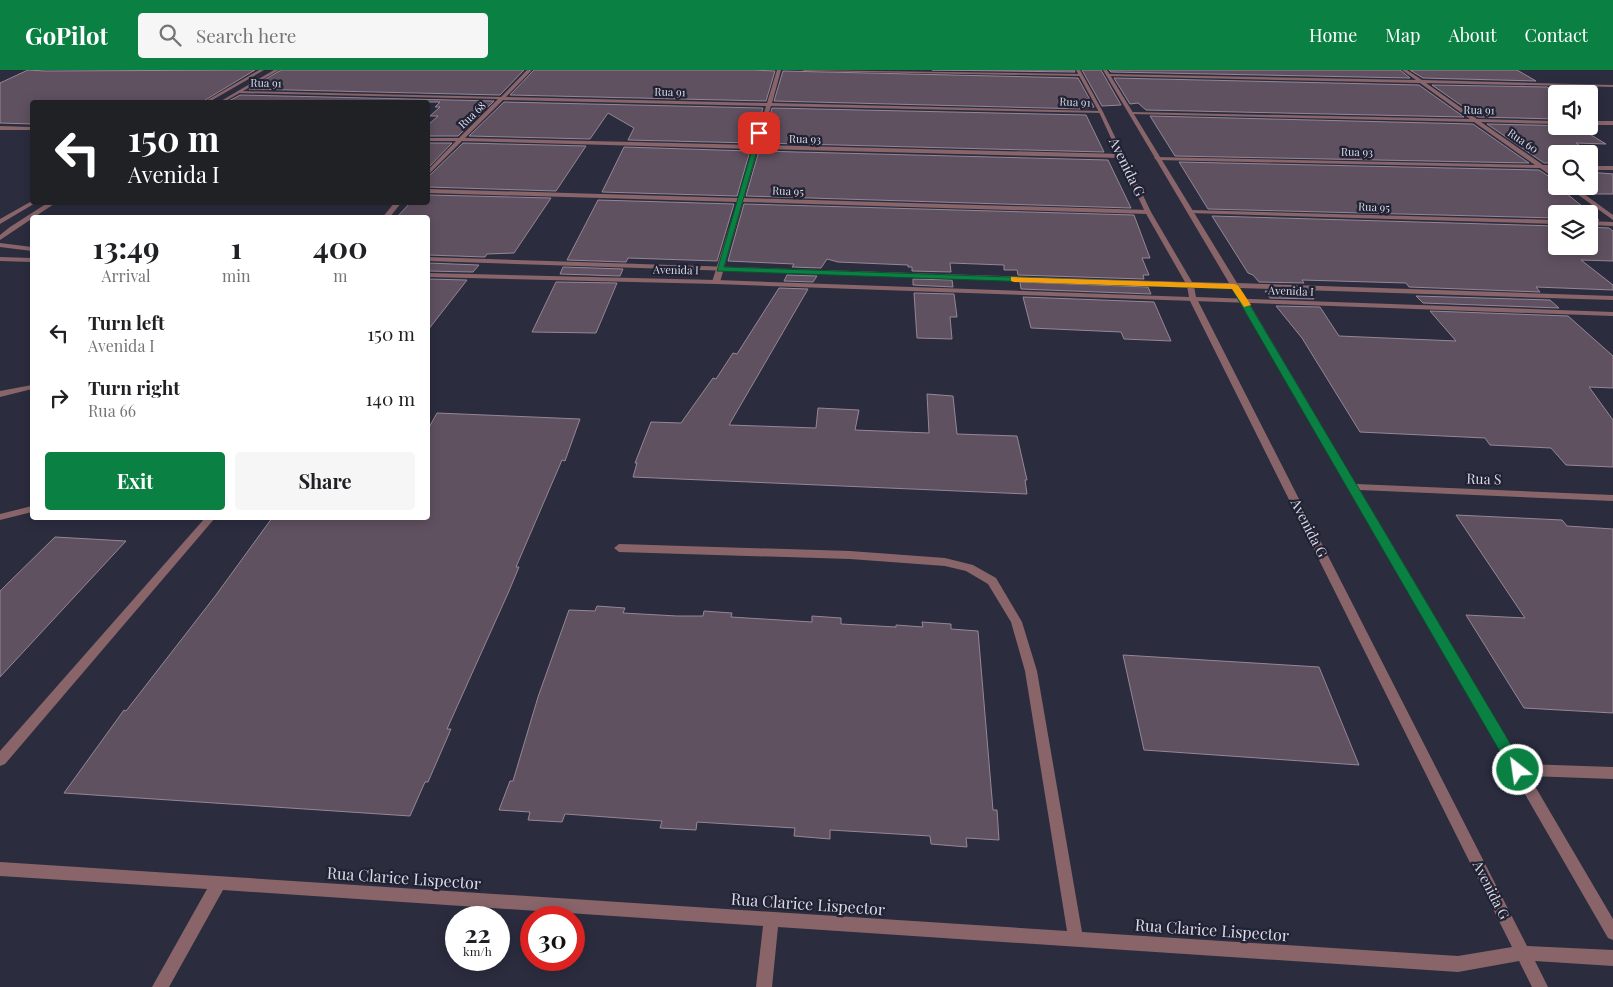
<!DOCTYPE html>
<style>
body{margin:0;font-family:"Playfair Display",serif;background:#f6f6f6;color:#202124;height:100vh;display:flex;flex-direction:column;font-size:19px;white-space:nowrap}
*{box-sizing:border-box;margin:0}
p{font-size:16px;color:#757577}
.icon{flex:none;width:28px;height:28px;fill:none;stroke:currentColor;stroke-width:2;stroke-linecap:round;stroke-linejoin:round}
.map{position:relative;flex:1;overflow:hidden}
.drawer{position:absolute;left:30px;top:145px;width:400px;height:305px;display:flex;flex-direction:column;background:#fff;border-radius:5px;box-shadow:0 2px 12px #0003}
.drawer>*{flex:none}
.top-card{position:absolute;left:30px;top:30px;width:400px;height:105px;border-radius:5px;box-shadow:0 2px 12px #0003;background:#202124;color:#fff;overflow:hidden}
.controls{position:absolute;left:1548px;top:15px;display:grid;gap:10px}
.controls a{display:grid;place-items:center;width:50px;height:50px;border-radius:5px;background:#fff;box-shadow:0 2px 12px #0003;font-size:25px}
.speed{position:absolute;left:445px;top:836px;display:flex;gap:10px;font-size:25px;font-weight:700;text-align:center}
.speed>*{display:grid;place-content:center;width:65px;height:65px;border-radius:50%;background:#fff;box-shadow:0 2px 12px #0003;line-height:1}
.speed small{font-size:12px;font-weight:400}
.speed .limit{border:8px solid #d22;background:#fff;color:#111}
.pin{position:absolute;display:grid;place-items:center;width:42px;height:42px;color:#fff;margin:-21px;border-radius:10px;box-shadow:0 2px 8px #0006}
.me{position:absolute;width:55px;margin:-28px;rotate:330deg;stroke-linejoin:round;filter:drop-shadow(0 0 4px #0008)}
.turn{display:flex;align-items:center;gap:18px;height:105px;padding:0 15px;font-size:22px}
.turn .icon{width:65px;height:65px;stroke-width:2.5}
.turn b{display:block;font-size:35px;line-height:42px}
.eta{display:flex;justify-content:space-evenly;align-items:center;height:85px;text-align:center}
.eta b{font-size:30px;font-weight:700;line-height:35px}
.button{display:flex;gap:10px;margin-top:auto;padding:10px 15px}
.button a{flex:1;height:58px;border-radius:5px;background:#0b8043;color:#fff;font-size:20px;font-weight:700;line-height:58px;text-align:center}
.button a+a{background:#f6f6f6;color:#202124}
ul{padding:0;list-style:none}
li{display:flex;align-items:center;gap:15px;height:65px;padding:0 15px}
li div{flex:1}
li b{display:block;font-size:19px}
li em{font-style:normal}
header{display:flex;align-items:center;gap:30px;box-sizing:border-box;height:70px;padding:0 25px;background:#0b8043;color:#fff}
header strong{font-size:24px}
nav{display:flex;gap:28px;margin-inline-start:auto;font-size:18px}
.search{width:350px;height:45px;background:#f6f6f6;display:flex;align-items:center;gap:12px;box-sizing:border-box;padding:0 18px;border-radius:5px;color:#757577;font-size:19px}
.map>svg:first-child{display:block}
</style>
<header>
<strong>GoPilot</strong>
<div class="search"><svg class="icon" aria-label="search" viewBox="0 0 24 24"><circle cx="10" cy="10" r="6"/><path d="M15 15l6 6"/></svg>Search here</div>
<nav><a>Home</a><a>Map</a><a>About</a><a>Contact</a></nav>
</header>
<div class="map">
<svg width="1613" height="917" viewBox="0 0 1613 917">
<rect width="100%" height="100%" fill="#2b2d3f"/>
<g fill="#605161" stroke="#968697">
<path d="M28,0L45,1L255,0L202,32H32V54L0,53V13Z"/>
<path d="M281,0H524L500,25L249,19Z"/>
<path d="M534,0H752L775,1L766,31L510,25Z"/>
<path d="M932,0H1074L1075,2Z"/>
<path d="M1082,0H1101L1121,35L1102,36Z"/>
<path d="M1109,0H1400L1410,8L1111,2Z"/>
<path d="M1410,0H1517L1536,11L1423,8Z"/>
<path d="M783,1L1078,8L1094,37L1083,39L774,31Z"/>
<path d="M1114,8L1419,15L1464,47L1146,40L1138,33L1130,34Z"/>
<path d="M1432,15L1547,17L1558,24H1556V49L1478,47Z"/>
<path d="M240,25L494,31L458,66H428V55L438,46H430L440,37H435L440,32H227Z"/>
<path d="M504,32L763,38L753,73L628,70L634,58L608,43L590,69L469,66Z"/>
<path d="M772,38L1086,45L1104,82L762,73Z"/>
<path d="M1150,46L1473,54L1529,93L1175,86Z"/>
<path d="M1487,54L1576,56L1606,74L1576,73L1586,80L1577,79L1582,84H1556V93H1544Z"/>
<path d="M428,73H452L428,98Z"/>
<path d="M463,73L586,76L556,121L428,117V107Z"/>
<path d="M624,77L750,81L737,126L602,122Z"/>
<path d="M759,81L1108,90L1131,138L746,126Z"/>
<path d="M1179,92L1539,100L1556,111V116H1564L1573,123H1566L1599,150L1589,149V144H1556V148L1208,139Z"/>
<path d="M1589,102L1613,104V124H1587L1577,116H1589Z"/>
<path d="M428,125L551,128L514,183L487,184L485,187L428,185V148H396L411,132H428Z"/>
<path d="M598,130L734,134L717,191L628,188L626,192L567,190Z"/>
<path d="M744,134L1134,145L1150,188H1142L1149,205H1143L1144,209L1018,205L1017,200H1004V195L950,193L951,202L912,201V197H908V195L838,192L827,189L821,198L792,197L794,194L728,191Z"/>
<path d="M1212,146L1556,156V176H1589V157L1609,158L1613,161V191L1581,190L1613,215V220L1536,217L1540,222L1409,217L1406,213L1302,210L1304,213L1259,212L1253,205L1248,203Z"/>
<path d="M428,193L479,195L473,202L428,201Z"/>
<path d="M563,197L623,199L620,206L560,204Z"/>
<path d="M787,205L817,206L813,212L784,211Z"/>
<path d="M428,209L467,210L428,260Z"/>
<path d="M913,209L952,210L953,217L913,215Z"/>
<path d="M556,212L617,213L596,263L532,262Z"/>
<path d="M1020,212L1148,217L1151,224L1021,219Z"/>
<path d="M779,218L808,219L729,355L816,358L818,338L859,340L855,360L929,363L927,324L953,326L957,364L1017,366L1027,410H1025L1027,424L633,407L637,393H635L651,352L681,353L713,308L716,309L733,283L737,284Z"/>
<path d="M1265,221L1310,222L1314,229L1270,228Z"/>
<path d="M914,223L954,224L957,247H950L952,269L917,268Z"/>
<path d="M1416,226L1550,230L1559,238L1423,233Z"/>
<path d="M1023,227L1154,232L1171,271L1124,269L1121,262L1031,258Z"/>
<path d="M1276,236L1320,237L1339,266L1456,271L1430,241L1568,246L1613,286V318L1589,317L1613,350V397L1566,395L1551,378L1490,375L1485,368L1360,362L1302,268Z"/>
<path d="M437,343L580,349L565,391L562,390L516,497H519L509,521L447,659H451L428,712H425L410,746L64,723L124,640L126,641L216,525L272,448H428V359Z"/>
<path d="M1456,445L1562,450L1567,456L1613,459V643L1524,638L1466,545L1525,548Z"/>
<path d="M55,467L126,471L0,607V521Z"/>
<path d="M597,536L625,538L623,543L677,546H703L704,541L732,543L731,547L812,552V546L841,548V554L896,557V555L923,557L922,552L951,554V559L978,561L993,740H997L999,770L966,768L967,777L931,774L930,766L830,760V769L794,766L795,758L729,754L697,752L696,760L660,758L662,751L565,744L562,752L528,750L530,742L499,740L510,711H513L538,627L569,540L595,541Z"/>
<path d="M1123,585L1319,597L1359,695L1144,680Z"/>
</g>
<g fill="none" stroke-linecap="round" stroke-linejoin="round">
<g fill="#89656a" fill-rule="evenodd">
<path d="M527,0H532L506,27L767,33L777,0H781L772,33L1101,41L1103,43L771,36L759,75L1122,84L1125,86L1122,88L758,79L744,128L1148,140L1151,142L1148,144L743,132L720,212L716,214L712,212L737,132L428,123V119L738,128L753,79L462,71L428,105V100L456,71H428V68H459L498,29L239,23L237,22L239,21L501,27ZM503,30L766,36L754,75L465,68Z"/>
<path d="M802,0L1080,4L1082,5L1080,6L804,1Z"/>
<path d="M1402,0H1407L1422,10L1613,15V17L1426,13L1477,49L1556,51V54L1481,52L1543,95H1556V99L1548,98L1556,105V109L1540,98L1157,90L1154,88L1155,87L1535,95L1474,52L1132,44L1130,43L1132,42L1470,49L1420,13L1108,6L1106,5L1108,4L1416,10Z"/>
<rect x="1589" y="51" width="24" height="4"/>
<path d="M0,56L32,57V60H0Z"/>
<rect x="1589" y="96" width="24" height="4"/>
<path d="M1566,116H1573L1613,145V150Z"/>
<path d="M395,132H402L389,148H382Z"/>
<path d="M1191,140L1556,150V154L1189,143V141Z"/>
<path d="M1589,151L1613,152V156L1589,155Z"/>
<path d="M1190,227L1197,229L1527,876L1613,880V896L1535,891L1548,917H1532L1519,891L1458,902L778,857L772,917H756L763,856L223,820L169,917H152L207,819L0,806V792L1067,861L1025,601L1011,552L988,514L966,501L945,496L850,489L619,482L614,478L619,474L850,481L945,488L973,495L996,508L1022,552L1037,601L1082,862L1458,886L1512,877L1189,229Z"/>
<path d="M1241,229L1248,231L1356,414L1613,425V431L1360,420L1522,694L1613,697V709L1529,706L1613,849V870L1608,868L1240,231Z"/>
<path d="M32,315V319L0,327V321Z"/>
<path d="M32,436V442L0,450V444Z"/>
<path d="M205,448H215L5,694L0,696V681Z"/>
</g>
<g fill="#89656a" fill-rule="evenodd">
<path d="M259,0H264L209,32H204Z"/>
<path d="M274,0H279L224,32H219Z"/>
<path d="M1076,0H1080L1103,42L1151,142L1192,212L1229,213L1103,0H1107L1237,213L1613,226V230L1239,218L1241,220L1237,222L1232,218L1194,216L1196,227L1613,242V246L716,214L428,207V203L716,210L1189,227L1187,216L428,191V187L1185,212L1145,142L1099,42Z"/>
<path d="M32,131V132H37L0,154V149Z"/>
<path d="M49,132H57L0,170V165L10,157Z"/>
<path d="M0,173L32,177V181L0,177Z"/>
<path d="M0,187L32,188V192L0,191Z"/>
</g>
</g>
<path fill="#0b8043" stroke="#07532c" d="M757,62L762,63L724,197L1238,215L1523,695L1525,700L1523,704L1518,706L1513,704L1232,219L717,201Z"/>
<path fill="#f59e0b" d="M1011,207L1235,214L1238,215L1251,235L1244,237L1232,219L1014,212L1011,211Z"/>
<g text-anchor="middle" stroke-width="4.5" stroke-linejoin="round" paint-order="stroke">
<g font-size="11" fill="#dbdce8" stroke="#212334">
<text transform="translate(266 13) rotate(1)" y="4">Rua 91</text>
<text transform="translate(670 22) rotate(1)" y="4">Rua 91</text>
<text transform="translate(1075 32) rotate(2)" y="4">Rua 91</text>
<text transform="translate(1479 40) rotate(1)" y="4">Rua 91</text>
<text transform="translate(472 45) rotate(-44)" y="4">Rua 68</text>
<text transform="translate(805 69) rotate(1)" y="4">Rua 93</text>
<text transform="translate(1523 71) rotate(34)" y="4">Rua 60</text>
<text transform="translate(1357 82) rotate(1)" y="4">Rua 93</text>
<text transform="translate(788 121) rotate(2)" y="4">Rua 95</text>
<text transform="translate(1374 137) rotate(2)" y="4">Rua 95</text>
<text transform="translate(676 200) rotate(1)" y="4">Avenida I</text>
<text transform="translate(1291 221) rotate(2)" y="4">Avenida I</text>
</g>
<g font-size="14" fill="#dbdce8" stroke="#212334">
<text transform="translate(1127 97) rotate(64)" y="5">Avenida G</text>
<text transform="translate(1484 409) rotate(2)" y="5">Rua S</text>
<text transform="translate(1309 458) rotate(63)" y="5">Avenida G</text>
<text transform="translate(1491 820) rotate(63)" y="5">Avenida G</text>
</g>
<g font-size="16" fill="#dbdce8" stroke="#212334">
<text transform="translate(404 808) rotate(4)" y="6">Rua Clarice Lispector</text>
<text transform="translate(808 834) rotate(4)" y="6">Rua Clarice Lispector</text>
<text transform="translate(1212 860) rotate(4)" y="6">Rua Clarice Lispector</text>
</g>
</g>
</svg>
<div class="controls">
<a><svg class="icon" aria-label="sound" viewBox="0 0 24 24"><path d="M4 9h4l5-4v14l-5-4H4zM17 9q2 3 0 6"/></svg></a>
<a><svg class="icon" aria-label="search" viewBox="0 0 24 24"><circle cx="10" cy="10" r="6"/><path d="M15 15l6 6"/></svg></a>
<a><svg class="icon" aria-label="layers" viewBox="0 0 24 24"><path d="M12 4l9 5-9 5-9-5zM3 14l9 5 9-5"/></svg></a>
</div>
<div class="speed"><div>22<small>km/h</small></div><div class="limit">30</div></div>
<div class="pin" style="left:759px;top:63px;background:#d93025"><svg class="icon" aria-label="arrive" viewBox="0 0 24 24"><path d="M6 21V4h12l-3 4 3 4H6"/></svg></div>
<svg class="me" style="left:1518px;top:700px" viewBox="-20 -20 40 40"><circle r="17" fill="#0b8043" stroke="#fff" stroke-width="3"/><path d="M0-11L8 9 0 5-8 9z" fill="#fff"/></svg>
<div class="top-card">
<div class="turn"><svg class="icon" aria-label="left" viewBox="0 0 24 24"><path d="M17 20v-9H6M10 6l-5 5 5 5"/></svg><div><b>150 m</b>Avenida I</div></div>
</div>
<section class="drawer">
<div class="eta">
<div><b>13:49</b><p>Arrival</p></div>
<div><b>1</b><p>min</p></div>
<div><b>400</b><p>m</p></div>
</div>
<ul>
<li><svg class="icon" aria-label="left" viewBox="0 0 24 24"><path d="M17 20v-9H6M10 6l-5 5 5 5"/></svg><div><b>Turn left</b><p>Avenida I</p></div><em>150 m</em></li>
<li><svg class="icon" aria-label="right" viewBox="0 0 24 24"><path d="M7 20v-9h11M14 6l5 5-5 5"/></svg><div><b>Turn right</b><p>Rua 66</p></div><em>140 m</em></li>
</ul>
<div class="button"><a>Exit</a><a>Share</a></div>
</section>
</div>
